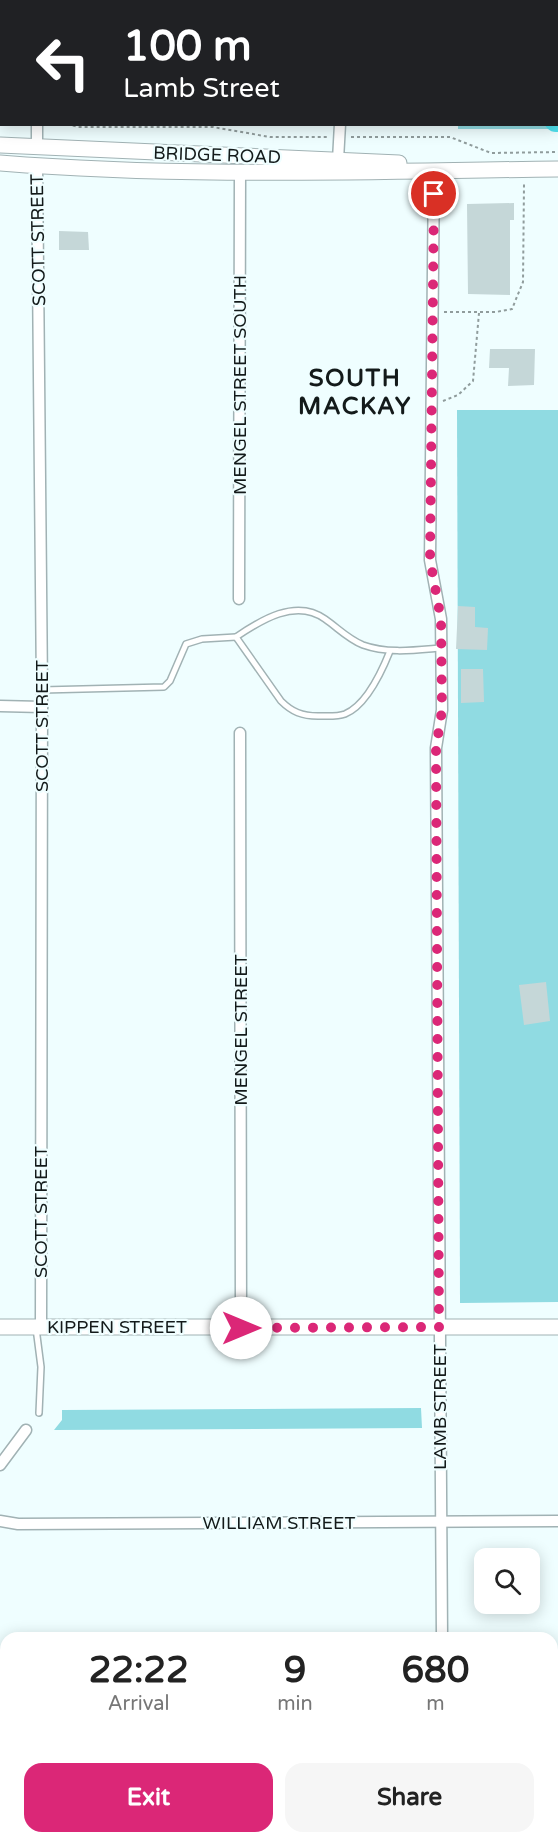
<!DOCTYPE html>
<style>
body{margin:0;font-family:"Varela Round",sans-serif;background:#f6f6f6;color:#222;height:100vh;display:flex;flex-direction:column;font-size:22px;white-space:nowrap}
*{box-sizing:border-box;margin:0}
p{font-size:20px;color:#767676}
.icon{flex:none;width:33px;height:33px;fill:none;stroke:currentColor;stroke-width:2;stroke-linecap:round;stroke-linejoin:round}
.map{position:relative;flex:1;overflow:hidden}
.side{position:absolute;left:0px;top:1632px;width:558px;height:212px;display:flex;flex-direction:column;background:#fff;border-radius:18px 18px 0 0;box-shadow:0 3px 15px #0003}
.side>*{flex:none}
.hud{position:absolute;left:0px;top:0px;width:558px;height:126px;box-shadow:0 3px 15px #0003;background:#202124;color:#fff;overflow:hidden}
.fabs{position:absolute;left:474px;top:1548px;display:grid;gap:12px}
.fabs a{display:grid;place-items:center;width:66px;height:66px;border-radius:12px;background:#fff;box-shadow:0 3px 15px #0003;font-size:30px}
.pin{position:absolute;display:grid;place-items:center;width:51px;height:51px;color:#fff;margin:-26px;border:3px solid #fff;border-radius:50%;box-shadow:0 2px 6px #0007}
.me{position:absolute;width:66px;margin:-33px;rotate:90deg;stroke-linejoin:round;filter:drop-shadow(0 0 4px #0008)}
.turn{display:flex;align-items:center;gap:21px;height:126px;padding:0 24px;font-size:27px}
.turn .icon{width:78px;height:78px;stroke-width:2.5}
.turn b{display:block;font-size:42px;line-height:51px}
.eta{display:flex;justify-content:space-evenly;align-items:center;height:102px;text-align:center}
.eta b{font-size:36px;font-weight:800;line-height:42px}
.cta{display:flex;gap:12px;margin-top:auto;padding:12px 24px}
.cta a{flex:1;height:69px;border-radius:18px;background:#db2777;color:#fff;font-size:24px;font-weight:800;line-height:69px;text-align:center}
.cta a+a{background:#f6f6f6;color:#222}
.map>svg:first-child{display:block}
</style>
<div class="map">
<svg width="558" height="1843" viewBox="0 0 558 1843">
<rect width="100%" height="100%" fill="#effeff"/>
<g fill="#90dbe2">
<path d="M458,0H558V129H458V124H556V2Z"/>
<path d="M457,410H558V1302L460,1303Z"/>
<path d="M421,1408L422,1428L54,1430L62,1420V1410Z"/>
</g>
<g fill="none" stroke-linecap="round" stroke-linejoin="round">
<g stroke="#4fe1ee" stroke-width="24">
<path d="M483,0V2"/>
<path d="M556,120H558"/>
</g>
</g>
<g fill="#c5d7d8">
<path d="M514,203V220H510V295L468,294L467,204Z"/>
<path d="M59,231L88,232L89,250H59Z"/>
<path d="M490,349H535L534,385L508,386L509,368H489Z"/>
<path d="M458,606L475,607V627L488,628L487,650L456,649Z"/>
<path d="M461,669H483L484,702L461,703Z"/>
<path d="M546,982L550,1021L524,1025L519,985Z"/>
</g>
<g fill="none" stroke-linecap="round" stroke-linejoin="round">
<defs>
<g id="lane">
<path d="M390,651C382,671 367,705 345,714C337,717 327,716 318,716C302,716 292,712 281,701L236,637C261,620 296,598 325,619C338,628 348,639 363,645C388,654 416,650 441,648"/>
<path d="M42,690L164,687L170,681L186,644L202,639L236,637"/>
<path d="M36,1328L41,1367L39,1413"/>
</g>
<g id="street">
<path d="M38,2V0"/>
<path d="M340,2V0"/>
<path d="M37,146V124"/>
<path d="M338,160L340,124"/>
<path d="M37,166L42,690L41,1327"/>
<path d="M434,170L430,560L441,619L442,710L436,748L442,1638"/>
<path d="M239,599L240,172"/>
<path d="M0,706L42,707"/>
<path d="M240,733L241,1327"/>
<path d="M0,1465L26,1430"/>
<path d="M0,1521L18,1524L558,1521"/>
<path d="M552,1715H558"/>
<path d="M0,1720H6"/>
</g>
<g id="secondary">
<path d="M0,145L399,163"/>
<path d="M0,163C186,178 372,171 558,169"/>
<path d="M0,1327H558"/>
</g>
</defs>
<use href="#lane" stroke="#a1b2b4" stroke-width="8"/>
<use href="#street" stroke="#a1b2b4" stroke-width="13"/>
<use href="#secondary" stroke="#a1b2b4" stroke-width="17"/>
<g stroke="#909c9c" stroke-width="2" stroke-dasharray="3 3" stroke-linecap="butt">
<path d="M0,121H2"/>
<path d="M67,124L78,127H213L270,137H327"/>
<path d="M351,137H450L491,153L558,152"/>
<path d="M444,312H496L512,309L523,282L524,184"/>
<path d="M443,401L458,395L473,381L479,313"/>
</g>
<use href="#lane" stroke="#fff" stroke-width="5"/>
<use href="#street" stroke="#fff" stroke-width="10"/>
<use href="#secondary" stroke="#fff" stroke-width="15"/>
</g>
<g fill="none" stroke-linecap="round" stroke-linejoin="round">
<path stroke="#db2777" stroke-width="10" stroke-dasharray="0 18" d="M241,1328L439,1327L436,748L442,710L441,619L430,560L434,194"/>
</g>
<g text-anchor="middle" stroke-width="4.5" stroke-linejoin="round" paint-order="stroke">
<g font-size="18" fill="#131a1a" stroke="#effeff">
<text transform="translate(217 155) rotate(2)" y="6">BRIDGE ROAD</text>
<text transform="translate(38 240) rotate(-91)" y="6">SCOTT STREET</text>
<text transform="translate(240 385) rotate(-90)" y="6">MENGEL STREET SOUTH</text>
<text transform="translate(42 726) rotate(-90)" y="6">SCOTT STREET</text>
<text transform="translate(241 1030) rotate(-90)" y="6">MENGEL STREET</text>
<text transform="translate(41 1212) rotate(-90)" y="6">SCOTT STREET</text>
<text x="117" y="1333">KIPPEN STREET</text>
<text transform="translate(440 1407) rotate(-90)" y="6">LAMB STREET</text>
<text x="279" y="1529">WILLIAM STREET</text>
</g>
<g font-size="24" font-weight="bold" letter-spacing="1.5" fill="#131a1a" stroke="#effeff">
<text x="355" y="386">SOUTH<tspan x="355" dy="28">MACKAY</tspan></text>
</g>
</g>
</svg>
<div class="fabs">
<a><svg class="icon" aria-label="search" viewBox="0 0 24 24"><circle cx="10" cy="10" r="6"/><path d="M15 15l6 6"/></svg></a>
</div>
<div class="pin" style="left:434px;top:194px;background:#d93025"><svg class="icon" aria-label="arrive" viewBox="0 0 24 24"><path d="M6 21V4h12l-3 4 3 4H6"/></svg></div>
<svg class="me" style="left:241px;top:1328px" viewBox="-20 -20 40 40"><circle r="19" fill="#fff"/><path d="M0-13L10 11 0 6-10 11z" fill="#db2777"/></svg>
<div class="hud">
<div class="turn"><svg class="icon" aria-label="left" viewBox="0 0 24 24"><path d="M17 20v-9H6M10 6l-5 5 5 5"/></svg><div><b>100 m</b>Lamb Street</div></div>
</div>
<section class="side">
<div class="eta">
<div><b>22:22</b><p>Arrival</p></div>
<div><b>9</b><p>min</p></div>
<div><b>680</b><p>m</p></div>
</div>
<div class="cta"><a>Exit</a><a>Share</a></div>
</section>
</div>
